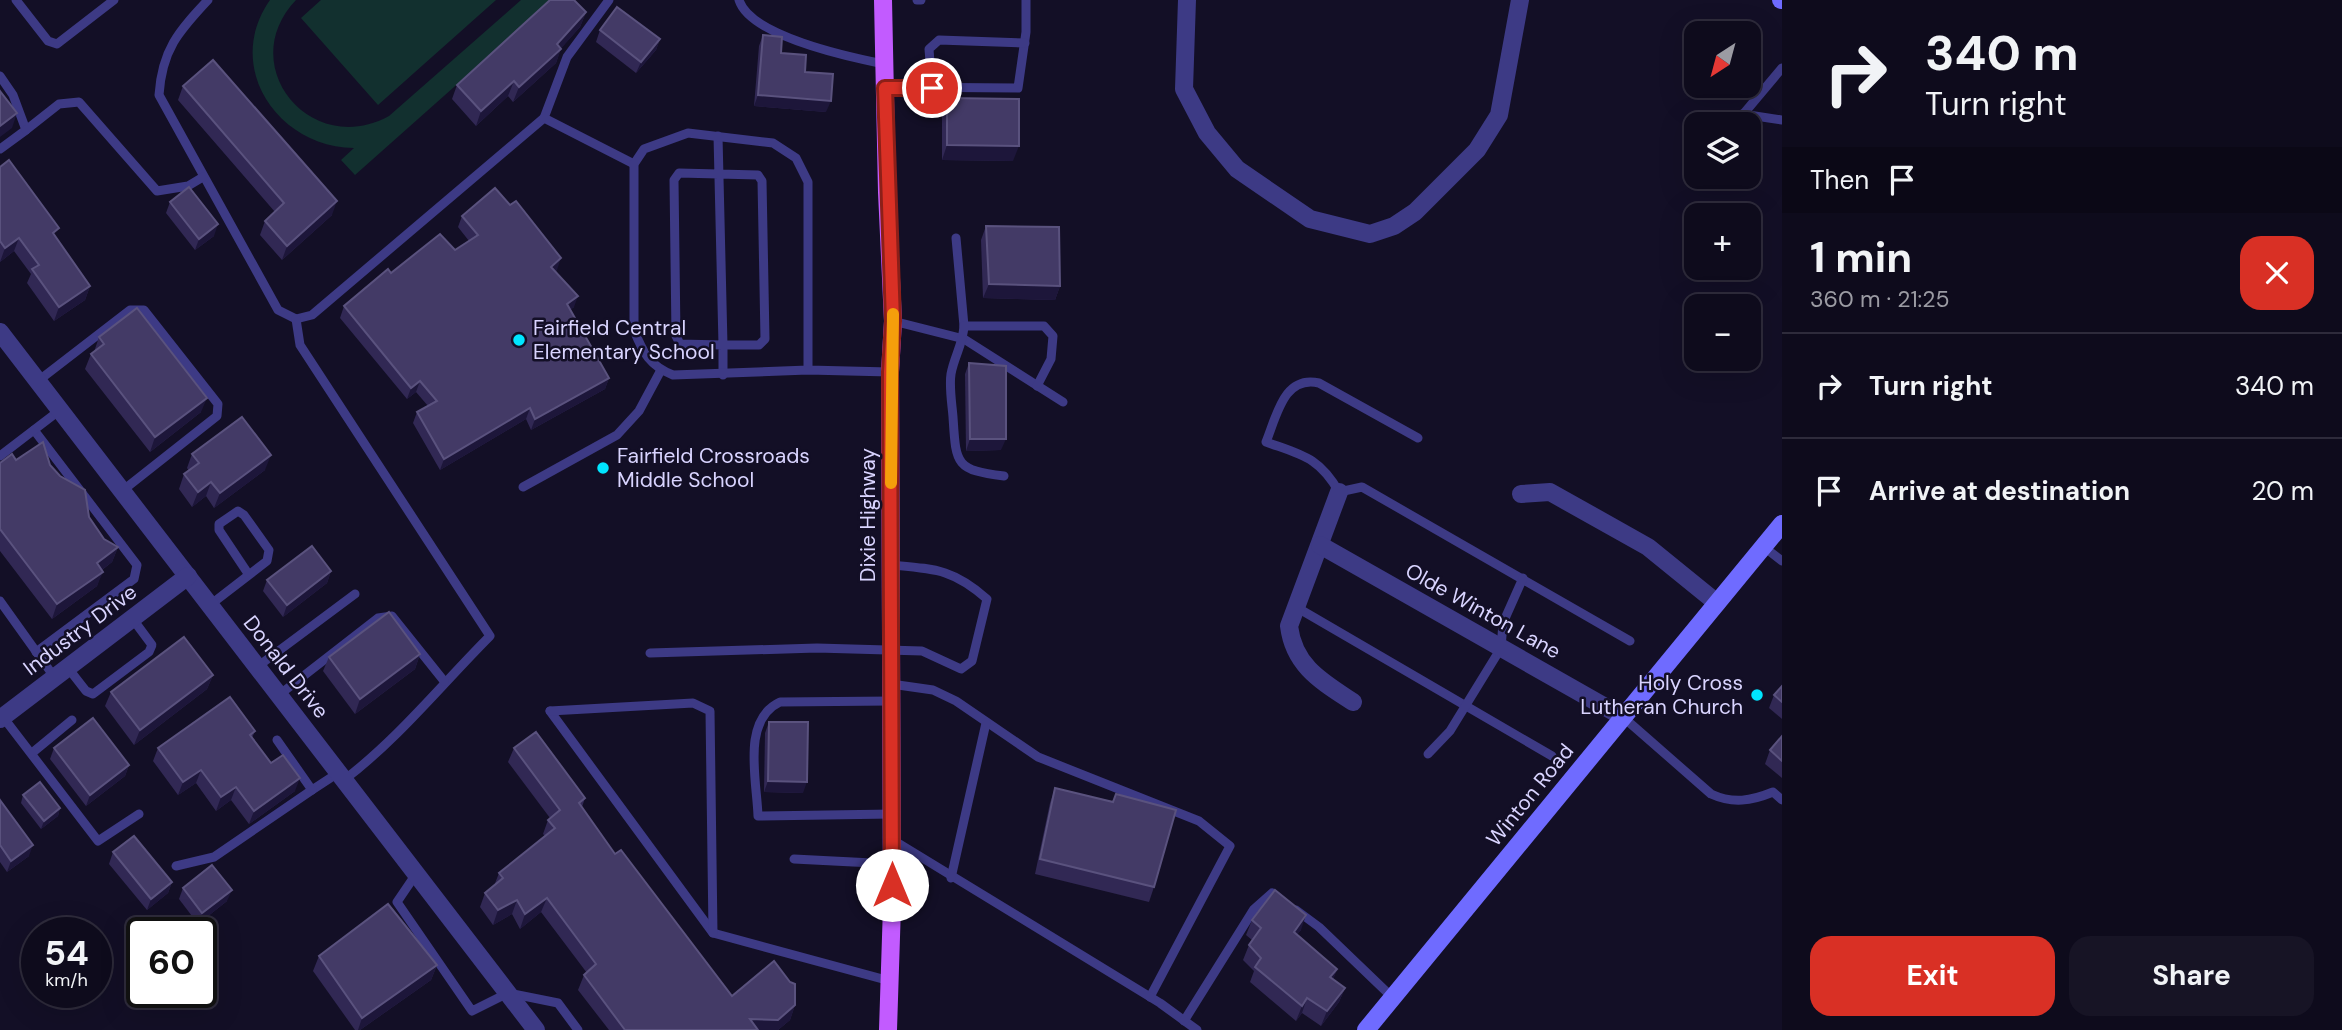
<!DOCTYPE html>
<meta charset="utf-8">
<style>
body{margin:0;font-family:"DM Sans",sans-serif;background:#171425;color:#f1f3f6;height:100vh;display:flex;flex-direction:column;font-size:26px;white-space:nowrap}
*{box-sizing:border-box;margin:0}
p{font-size:23px;color:#9b9ba3}
.icon{flex:none;width:38px;height:38px;fill:none;stroke:currentColor;stroke-width:2;stroke-linecap:round;stroke-linejoin:round}
.map{position:relative;flex:1;overflow:hidden}
.side{display:flex;flex-direction:column;background:#0e0b1c;width:560px}
.side>*{flex:none}
.banner{background:#0e0b1c;color:#f1f3f6;overflow:hidden}
.needle{width:46px;rotate:216deg}
.fabs{position:absolute;left:1684px;top:21px;display:grid;gap:14px}
.fabs a{display:grid;place-items:center;width:77px;height:77px;border-radius:14px;background:#0e0b1c;box-shadow:0 7px 28px #0002,0 0 0 2px #2e2b3b;font-size:35px}
.speed{position:absolute;left:21px;top:917px;display:flex;gap:14px;font-size:35px;font-weight:700;text-align:center}
.speed>*{display:grid;place-content:center;width:91px;height:91px;border-radius:50%;background:#0e0b1c;box-shadow:0 7px 28px #0002,0 0 0 2px #2e2b3b;line-height:1}
.speed small{font-size:18px;font-weight:400}
.speed .limit{border:4px solid #111;border-radius:10px;background:#fff;color:#111}
.pin{position:absolute;display:grid;place-items:center;width:60px;height:60px;color:#fff;margin:-30px;border:4px solid #fff;border-radius:50%;box-shadow:0 2px 7px #0007}
.me{position:absolute;width:77px;margin:-38px;rotate:0deg;stroke-linejoin:round;filter:drop-shadow(0 0 5px #0008)}
.turn{display:flex;align-items:center;gap:24px;height:147px;padding:0 28px;font-size:32px}
.turn .icon{width:91px;height:91px;stroke-width:2.5}
.turn b{display:block;font-size:49px;line-height:60px}
.then{display:flex;align-items:center;height:66px;padding:0 28px;background:#0003;gap:14px;font-size:26px}
.round{display:grid;place-items:center;flex:none;width:74px;height:74px;border-radius:21px;background:#171425}
.overview{display:flex;align-items:center;justify-content:space-between;height:119px;padding:0 28px}
h1{font-size:42px;font-weight:700;line-height:52px}
.primary-button{display:flex;gap:14px;margin-top:auto;padding:14px 28px}
.primary-button a{flex:1;height:80px;border-radius:21px;background:#d93025;color:#fff;font-size:28px;font-weight:700;line-height:80px;text-align:center}
.primary-button a+a{background:#171425;color:#f1f3f6}
ul{padding:0;list-style:none}
li{display:flex;align-items:center;gap:21px;height:105px;padding:0 28px;border-top:2px solid #2e2b3b}
li div{flex:1}
li b{display:block;font-size:26px}
li em{font-style:normal}
main{display:flex;flex:1;min-height:0}
.map>svg:first-child{display:block}
</style>
<main>
<div class="map">
<svg width="1782" height="1030" viewBox="0 0 1782 1030">
<rect width="100%" height="100%" fill="#130f26"/>
<g fill="#12302f">
<path d="M270,0H296C234,65 310,159 389,116L521,0H552L355,175L341,160L354,148C278,147 223,67 270,0Z"/>
<path d="M321,0H496L378,105L301,18Z"/>
</g>
<g fill="none" stroke-linecap="round" stroke-linejoin="round">
<g stroke="#3d3a85" stroke-width="9">
<path d="M16,0L48,41L57,44L114,0"/>
<path d="M208,0C178,32 162,50 159,95L278,310L296,319L312,315L544,118"/>
<path d="M609,0L567,57L544,118L634,164"/>
<path d="M739,0C750,36 849,57 884,64"/>
<path d="M917,0H921"/>
<path d="M0,76L13,95L26,130L0,149"/>
<path d="M885,87L1018,88L1026,32V0"/>
<path d="M932,88L929,49L939,40L1025,43"/>
<path d="M1742,114L1782,120"/>
<path d="M1735,124L1782,68"/>
<path d="M26,130L59,104L79,102L157,191L188,186L203,177"/>
<path d="M718,136L723,345L680,344L676,336L674,180L679,173L758,175L762,181L765,339L759,345H723V375"/>
<path d="M956,238L964,326"/>
<path d="M296,319L300,345L490,636C442,684 399,738 344,780"/>
<path d="M893,321L964,339L1063,402"/>
<path d="M808,370V182L796,158L773,143L688,133L644,149L634,164V330C643,353 650,366 673,375L808,370L890,372"/>
<path d="M38,381L130,310H144L218,404L217,416L122,491"/>
<path d="M34,430L137,565L134,579L36,652"/>
<path d="M1418,438L1319,383C1284,375 1277,415 1266,442C1302,455 1319,457 1339,492L1362,487L1630,641"/>
<path d="M0,456L60,410"/>
<path d="M1004,476C955,470 956,464 953,417C952,404 949,387 951,374C954,357 963,344 964,326H1044L1053,336L1051,359L1037,386"/>
<path d="M523,487L617,435L639,411L661,370"/>
<path d="M1764,547L1782,561"/>
<path d="M0,601L55,678"/>
<path d="M210,605L267,561L269,550L244,515L238,511L219,524V530L249,575"/>
<path d="M1296,607L1552,756"/>
<path d="M650,653L817,648L922,651L961,669L972,661L987,599C953,569 935,569 891,565"/>
<path d="M257,667L355,594"/>
<path d="M68,668L86,691L93,694L149,652L152,645L132,618"/>
<path d="M891,684L933,690L956,701L1038,757L1199,821L1230,846L1150,997"/>
<path d="M279,695L378,618L392,616L444,681"/>
<path d="M892,701L780,702C741,720 757,781 758,816L892,814"/>
<path d="M550,711L713,933L890,981"/>
<path d="M550,711L693,703L710,711L713,933"/>
<path d="M3,717L98,841L139,814"/>
<path d="M1623,717L1711,794C1733,804 1751,801 1773,792L1782,800"/>
<path d="M277,740L312,790L338,773"/>
<path d="M32,753L72,720"/>
<path d="M1428,754L1450,731L1501,648L1503,623L1523,578"/>
<path d="M893,840L1160,1003L1197,1030"/>
<path d="M794,859L892,864"/>
<path d="M176,866L214,857L312,790"/>
<path d="M416,874L397,902L472,1011L508,993L558,1003L578,1030"/>
<path d="M951,878L986,723"/>
<path d="M1296,910L1319,927L1393,998"/>
<path d="M1184,1021L1254,909L1272,893L1281,900"/>
</g>
<g stroke="#3d3a85" stroke-width="18">
<path d="M1187,0L1184,89L1207,133L1237,169L1310,219L1370,234L1394,226L1415,212L1477,150L1499,115L1520,0"/>
<path d="M0,332L536,1030"/>
<path d="M1339,492L1289,626C1294,666 1321,681 1353,702"/>
<path d="M1521,494L1550,492L1648,547L1717,603"/>
<path d="M1320,545L1623,717"/>
<path d="M0,719L188,576"/>
</g>
<g stroke="#6f6bff" stroke-width="18">
<path d="M1781,0H1782"/>
<path d="M1366,1030L1782,524"/>
</g>
<path stroke="#c25bff" stroke-width="18" d="M883,0L887,192L893,321L890,372L892,906L888,1030"/>
</g>
<g fill="#312854">
<path d="M586,12L580,27L561,48L556,63L513,102L508,96L476,126L452,99L457,85Z"/>
<path d="M600,30L660,39L656,50L636,73L596,42Z"/>
<path d="M763,35L781,53L805,72L826,112L754,106L759,46Z"/>
<path d="M183,86L332,215L282,260L260,235L265,221L275,212L178,100Z"/>
<path d="M947,98L1013,161L942,160V113Z"/>
<path d="M0,167L56,237L90,286L85,300L54,321L27,283L31,274L14,251L0,262Z"/>
<path d="M170,202L214,236L195,250L166,213Z"/>
<path d="M462,216L557,270L555,271L574,307L570,310L609,378L605,389L531,430L526,419L440,470L413,423L417,412L428,406L416,392L407,399L340,318L344,306L391,273L455,250L469,241L458,227Z"/>
<path d="M986,226L1060,286L1055,300L983,298L981,240Z"/>
<path d="M99,337L201,412L150,452L85,369L91,354L94,352Z"/>
<path d="M969,363L1001,450L966,451L965,374Z"/>
<path d="M192,454L265,470L214,508L206,496L192,507L179,489L184,474L189,471L187,468Z"/>
<path d="M16,460L50,465L104,539L118,547L112,562L102,570L97,586L52,619L0,551V463Z"/>
<path d="M331,571L327,583L283,617L263,591L267,580Z"/>
<path d="M420,654L415,669L355,714L323,671L329,657Z"/>
<path d="M213,675L207,689L134,745L105,706L111,692Z"/>
<path d="M1782,686V719L1769,708L1774,695Z"/>
<path d="M769,722L803,793L764,792L765,733Z"/>
<path d="M255,731L252,738L271,763L295,791L249,824L231,800L216,811L196,783L178,795L153,761L158,748Z"/>
<path d="M1782,736V778L1765,764L1770,750Z"/>
<path d="M54,748L129,765L125,776L86,806L50,759Z"/>
<path d="M514,748L585,798L582,807L615,854L732,996L795,1005L790,1020L778,1030H609L578,990L584,975L587,973L541,912L520,929L512,914L493,925L480,907L485,893L494,886L499,873L545,836L543,834L548,820L550,818L508,762Z"/>
<path d="M1055,788L1154,887L1149,902L1035,874L1050,803Z"/>
<path d="M23,795L60,808L58,816L41,829L21,803Z"/>
<path d="M0,800L29,856L7,872L0,862Z"/>
<path d="M113,852L172,882L168,893L147,910L109,864Z"/>
<path d="M183,888L227,901L198,924L179,899Z"/>
<path d="M1252,920L1301,930L1297,934L1337,969L1333,979L1345,988L1339,1002L1321,1026L1302,1013L1296,1021L1250,982L1254,971L1243,960L1249,945L1252,940L1246,935Z"/>
<path d="M319,956L437,965L431,980L360,1030H355L313,971Z"/>
</g>
<g fill="#1d163a">
<path d="M586,12L580,27L558,52L561,49L556,63L513,102L519,87Z"/>
<path d="M660,39L656,50L636,73L641,62Z"/>
<path d="M514,81L508,96L476,126L481,111Z"/>
<path d="M758,95L831,101L826,112L754,106Z"/>
<path d="M17,113L12,128L0,137V126Z"/>
<path d="M947,145L1019,146L1013,161L942,160Z"/>
<path d="M337,201L332,215L282,260L287,246Z"/>
<path d="M218,224L214,236L195,250L199,239Z"/>
<path d="M19,238L14,251L0,262L5,248Z"/>
<path d="M561,258L557,270L547,278L551,267Z"/>
<path d="M989,284L1060,286L1055,300L983,298Z"/>
<path d="M90,286L85,300L54,321L59,307Z"/>
<path d="M578,296L574,307L563,316L567,304Z"/>
<path d="M609,378L605,389L531,430L535,419Z"/>
<path d="M420,381L416,392L407,399L411,388Z"/>
<path d="M207,398L201,412L150,452L155,437Z"/>
<path d="M530,408L526,419L440,470L444,459Z"/>
<path d="M970,439H1006L1001,450L966,451Z"/>
<path d="M271,455L265,470L214,508L220,493Z"/>
<path d="M211,482L206,496L192,507L198,492Z"/>
<path d="M118,547L112,562L91,578L97,563Z"/>
<path d="M331,571L327,583L283,617L287,605Z"/>
<path d="M103,572L97,586L52,619L57,604Z"/>
<path d="M420,654L415,669L355,714L360,699Z"/>
<path d="M213,675L207,689L134,745L140,730Z"/>
<path d="M129,765L125,776L86,806L90,795Z"/>
<path d="M201,770L196,783L178,795L183,782Z"/>
<path d="M300,778L295,791L249,824L254,811Z"/>
<path d="M768,781L807,782L803,793L764,792Z"/>
<path d="M236,787L231,800L216,811L221,797Z"/>
<path d="M60,808L58,816L41,829L44,821Z"/>
<path d="M33,845L29,856L7,872L11,861Z"/>
<path d="M172,882L168,893L147,910L151,899Z"/>
<path d="M232,890L227,901L198,924L202,913Z"/>
<path d="M547,898L541,912L520,929L525,914Z"/>
<path d="M517,900L512,914L493,925L498,910Z"/>
<path d="M1306,915L1301,930L1288,946L1294,932Z"/>
<path d="M437,965L431,980L360,1030H358L362,1018Z"/>
<path d="M1337,969L1332,983L1330,977Z"/>
<path d="M1345,988L1339,1002L1321,1026L1327,1011Z"/>
<path d="M1307,998L1302,1013L1296,1021L1302,1006Z"/>
<path d="M795,1005L790,1020L778,1030H746L750,1019Z"/>
</g>
<g fill="#433a66" stroke="#5a527e" stroke-width="2">
<path d="M550,0H574L586,12L557,44L561,49L519,87L514,81L481,111L457,85Z"/>
<path d="M617,7L660,39L641,62L600,30Z"/>
<path d="M763,35L782,37L781,53L806,55L805,72L833,74L831,101L758,95Z"/>
<path d="M213,60L337,201L287,246L265,221L284,203L183,86Z"/>
<path d="M0,91L17,113L0,126Z"/>
<path d="M947,98L1019,99V146L947,145Z"/>
<path d="M9,160L59,228L53,233L90,286L59,307L32,269L39,265L19,238L5,248L0,241V167Z"/>
<path d="M189,187L218,224L199,239L170,202Z"/>
<path d="M495,188L510,205L516,201L561,258L551,267L578,296L567,304L609,378L535,419L530,408L444,459L417,412L437,401L420,381L411,388L344,306L388,269L391,273L440,234L455,250L478,235L462,216Z"/>
<path d="M986,226L1059,227L1060,286L989,284Z"/>
<path d="M137,308L207,398L155,437L91,354L104,344L99,337Z"/>
<path d="M969,363L1006,366V439H970Z"/>
<path d="M242,417L271,455L220,493L211,482L198,492L184,474L199,463L192,454Z"/>
<path d="M43,442L50,465L60,476L85,490L89,517L104,539L118,547L97,563L103,572L57,604L0,529V463L12,454L16,460Z"/>
<path d="M312,546L331,571L287,605L267,580Z"/>
<path d="M389,612L420,654L360,699L329,657Z"/>
<path d="M184,637L213,675L140,730L111,692Z"/>
<path d="M1782,686V702L1774,695Z"/>
<path d="M230,697L255,731L250,735L271,763L283,755L300,778L254,811L236,787L221,797L201,770L183,782L158,748Z"/>
<path d="M93,718L129,765L90,795L54,748Z"/>
<path d="M769,722H808L807,782L768,781Z"/>
<path d="M536,732L585,798L579,803L615,854L621,850L732,996L774,961L790,982L795,984V1005L778,1020L750,1019L758,1030H625L584,975L596,964L547,898L525,914L517,900L498,910L485,893L503,878L499,873L555,828L548,820L560,810L514,748Z"/>
<path d="M1782,736V761L1770,750Z"/>
<path d="M40,782L60,808L44,821L23,795Z"/>
<path d="M1055,788L1113,802L1116,794L1176,810L1154,887L1040,859Z"/>
<path d="M0,800L33,845L11,861L0,845Z"/>
<path d="M134,836L172,882L151,899L113,852Z"/>
<path d="M212,865L232,890L202,913L183,888Z"/>
<path d="M1275,890L1306,915L1294,932L1337,969L1330,977L1345,988L1327,1011L1307,998L1302,1006L1255,967L1261,958L1249,945L1261,928L1252,920Z"/>
<path d="M388,904L437,965L362,1018L319,956Z"/>
</g>
<g fill="none" stroke-linecap="round" stroke-linejoin="round">
<defs>
<path id="route" d="M892,885L890,372L893,321L885,88H932"/>
</defs>
<use href="#route" stroke="#8d1f18" stroke-width="18"/>
<use href="#route" stroke="#d93025" stroke-width="12"/>
<path stroke="#f59e0b" stroke-width="12" d="M891,483L893,314"/>
</g>
<g fill="#00e5ff" stroke="#130f26" stroke-width="2.5">
<circle cx="519" cy="340" r="7"/>
<circle cx="603" cy="468" r="7"/>
<circle cx="1757" cy="695" r="7"/>
</g>
<g text-anchor="middle" stroke-width="5" stroke-linejoin="round" paint-order="stroke">
<g font-size="21" fill="#d9d4ff" stroke="#130f26" text-anchor="start">
<text x="533" y="335">Fairfield Central<tspan x="533" dy="24">Elementary School</tspan></text>
<text x="617" y="463">Fairfield Crossroads<tspan x="617" dy="24">Middle School</tspan></text>
<text x="1743" y="690" text-anchor="end">Holy Cross<tspan x="1743" dy="24">Lutheran Church</tspan></text>
</g>
<g font-size="21" fill="#d9d4ff" stroke="#130f26">
<text transform="translate(868 515) rotate(-90)" y="7">Dixie Highway</text>
<text transform="translate(1483 611) rotate(29)" y="7">Olde Winton Lane</text>
<text transform="translate(80 630) rotate(-37)" y="7">Industry Drive</text>
<text transform="translate(286 667) rotate(52)" y="7">Donald Drive</text>
<text transform="translate(1530 795) rotate(-51)" y="7">Winton Road</text>
</g>
</g>
</svg>
<div class="fabs">
<a><svg class="needle" viewBox="-14 -14 28 28"><path d="M0-13l5 13h-10z" fill="#e53935"/><path d="M0 13l5-13h-10z" fill="#9b9ba3"/></svg></a>
<a><svg class="icon" aria-label="layers" viewBox="0 0 24 24"><path d="M12 4l9 5-9 5-9-5zM3 14l9 5 9-5"/></svg></a>
<a>+</a>
<a>−</a>
</div>
<div class="speed"><div>54<small>km/h</small></div><div class="limit">60</div></div>
<div class="pin" style="left:932px;top:88px;background:#d93025"><svg class="icon" aria-label="arrive" viewBox="0 0 24 24"><path d="M6 21V4h12l-3 4 3 4H6"/></svg></div>
<svg class="me" style="left:892px;top:885px" viewBox="-20 -20 40 40"><circle r="19" fill="#fff"/><path d="M0-13L10 11 0 6-10 11z" fill="#d93025"/></svg>
</div>
<section class="side">
<div class="banner">
<div class="turn"><svg class="icon" aria-label="right" viewBox="0 0 24 24"><path d="M7 20v-9h11M14 6l5 5-5 5"/></svg><div><b>340 m</b>Turn right</div></div>
<div class="then">Then<svg class="icon" aria-label="arrive" viewBox="0 0 24 24"><path d="M6 21V4h12l-3 4 3 4H6"/></svg></div>
</div>
<div class="overview"><div><h1>1 min</h1><p>360 m · 21:25</p></div><a class="round" style="background:#d93025;color:#fff"><svg class="icon" aria-label="close" viewBox="0 0 24 24"><path d="M6 6l12 12M18 6L6 18"/></svg></a></div>
<ul>
<li><svg class="icon" aria-label="right" viewBox="0 0 24 24"><path d="M7 20v-9h11M14 6l5 5-5 5"/></svg><div><b>Turn right</b></div><em>340 m</em></li>
<li><svg class="icon" aria-label="arrive" viewBox="0 0 24 24"><path d="M6 21V4h12l-3 4 3 4H6"/></svg><div><b>Arrive at destination</b></div><em>20 m</em></li>
</ul>
<div class="primary-button"><a>Exit</a><a>Share</a></div>
</section>
</main>
